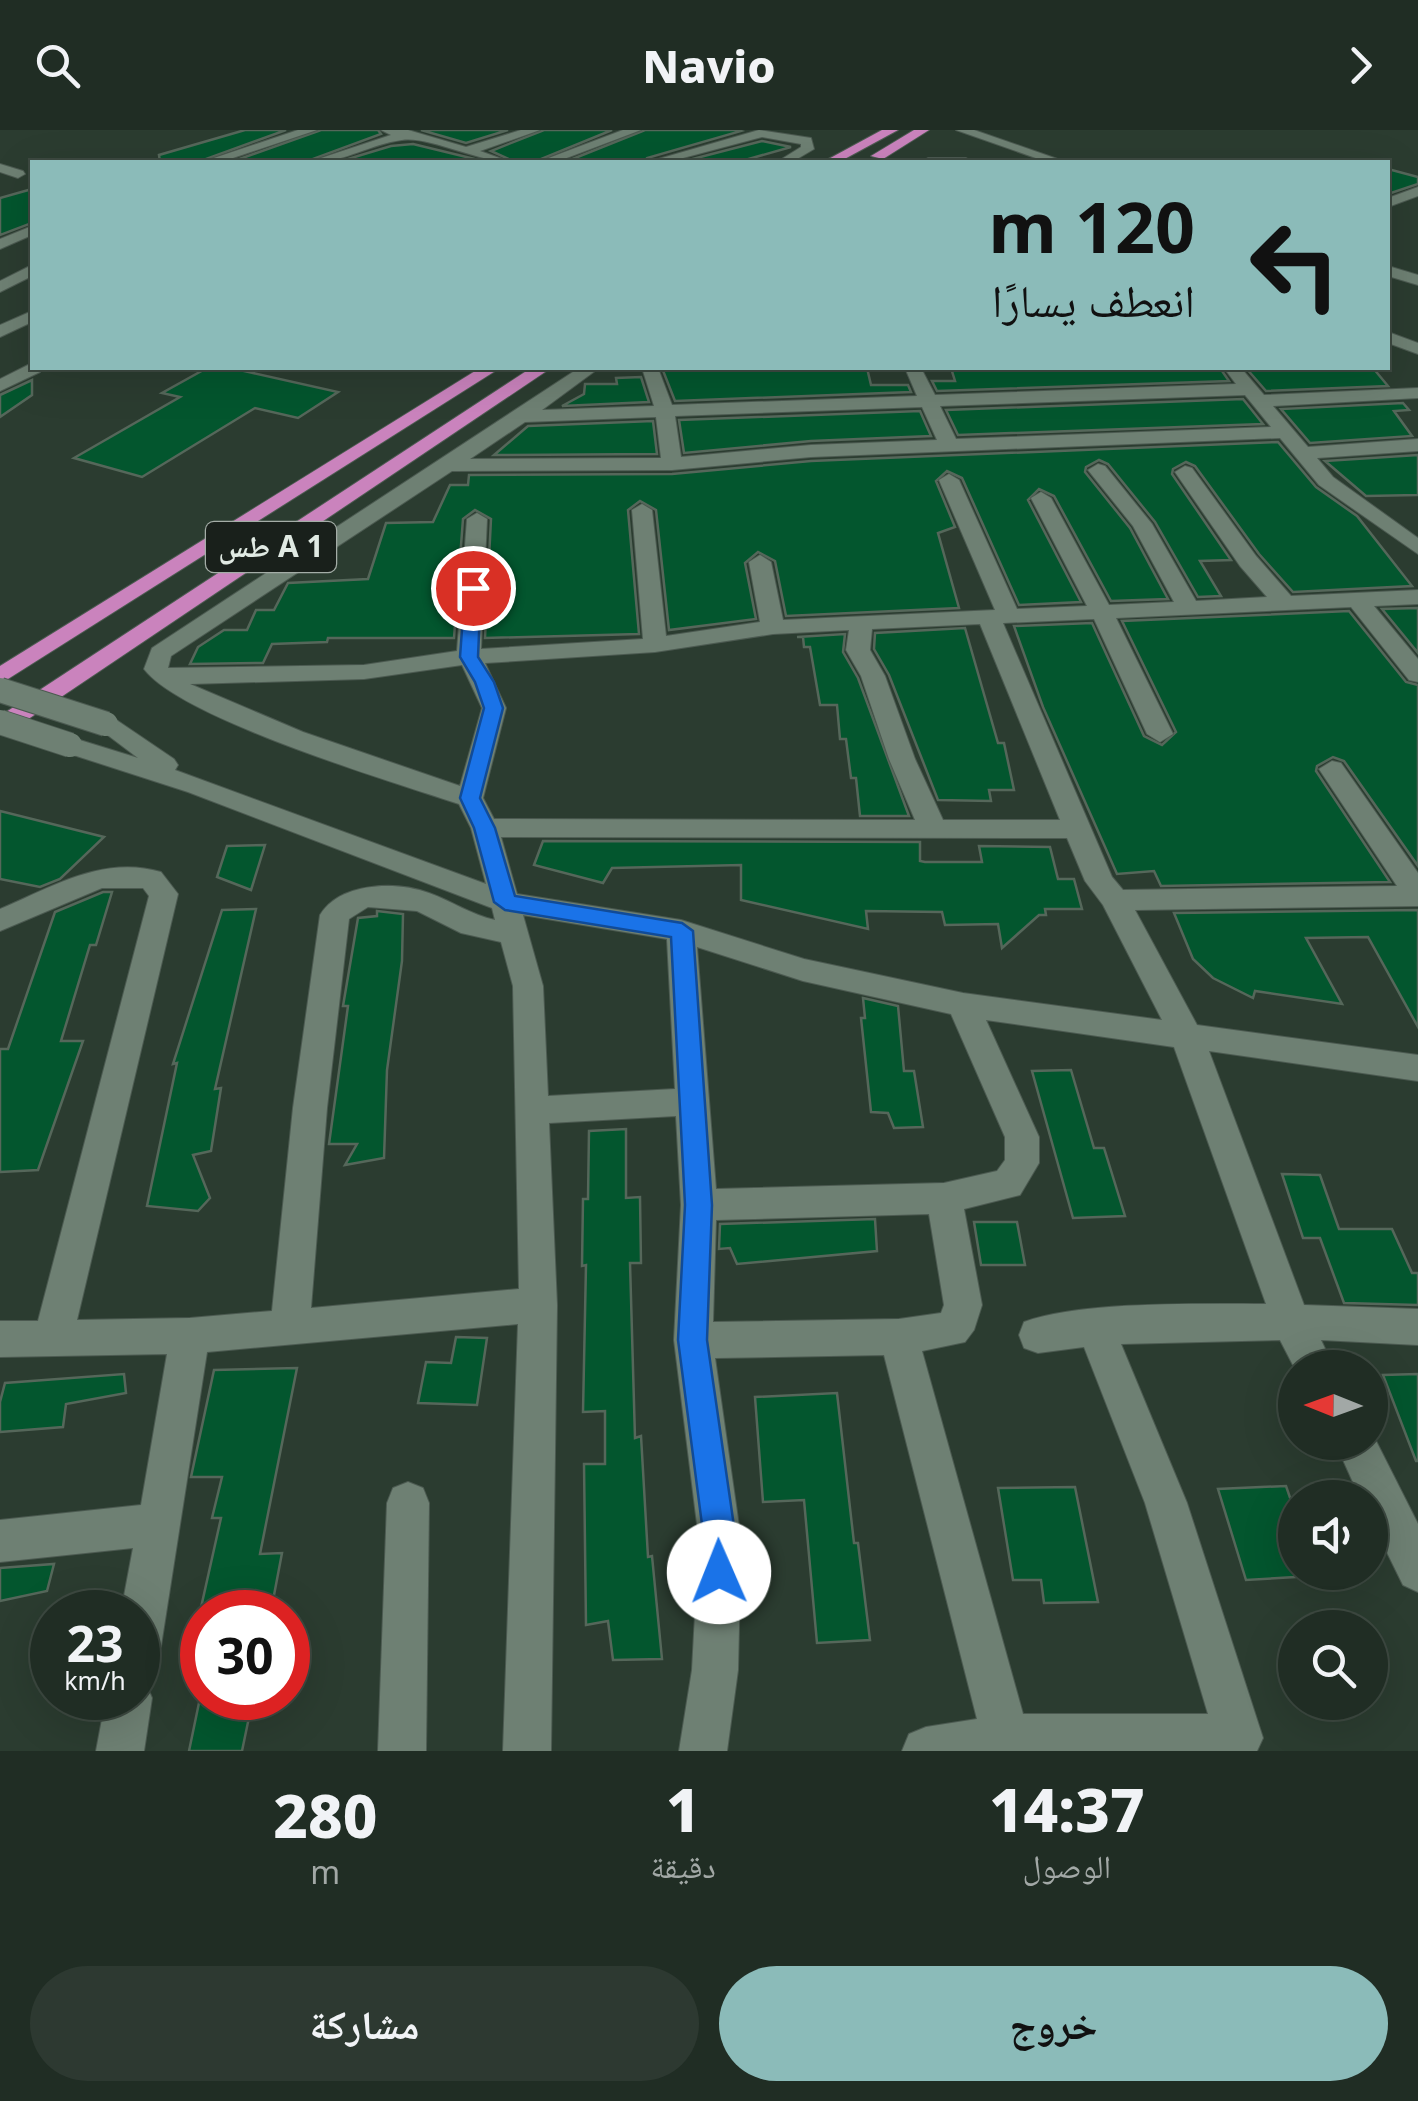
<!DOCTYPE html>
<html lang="ar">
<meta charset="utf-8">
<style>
body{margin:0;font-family:"Noto Sans","Noto Naskh Arabic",sans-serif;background:#2d3931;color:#f1f3f6;direction:rtl;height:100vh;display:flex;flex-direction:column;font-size:38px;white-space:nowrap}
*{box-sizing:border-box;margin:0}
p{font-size:32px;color:#a2a8a6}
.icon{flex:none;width:55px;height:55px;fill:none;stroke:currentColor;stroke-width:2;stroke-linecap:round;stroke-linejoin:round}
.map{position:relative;height:1621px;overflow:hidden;direction:ltr}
.drawer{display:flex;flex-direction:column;background:#202d24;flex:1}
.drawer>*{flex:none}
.hud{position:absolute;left:30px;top:30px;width:1360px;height:210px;border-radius:0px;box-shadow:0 10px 40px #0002,0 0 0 2px #3d4941;direction:rtl;background:#8bbbb9;color:#111;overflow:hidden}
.needle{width:65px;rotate:271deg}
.fabs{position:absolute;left:1278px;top:1220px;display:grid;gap:20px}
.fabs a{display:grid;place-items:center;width:110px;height:110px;border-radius:50%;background:#202d24;box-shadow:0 10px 40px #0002,0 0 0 2px #3d4941;font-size:50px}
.speed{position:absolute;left:30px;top:1460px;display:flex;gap:20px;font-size:50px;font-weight:700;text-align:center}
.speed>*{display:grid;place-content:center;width:130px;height:130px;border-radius:50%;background:#202d24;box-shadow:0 10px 40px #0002,0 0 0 2px #3d4941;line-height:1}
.speed small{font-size:25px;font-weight:400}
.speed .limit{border:15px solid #d22;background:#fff;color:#111}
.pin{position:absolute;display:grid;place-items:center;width:85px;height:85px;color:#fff;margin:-42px;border:5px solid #fff;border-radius:50%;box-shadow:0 2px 10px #0007}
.me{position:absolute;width:110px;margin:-55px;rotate:359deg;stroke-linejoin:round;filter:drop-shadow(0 0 8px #0008)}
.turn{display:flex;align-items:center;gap:35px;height:210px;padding:0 30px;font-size:45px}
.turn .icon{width:130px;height:130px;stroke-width:2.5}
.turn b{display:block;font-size:70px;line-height:85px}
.eta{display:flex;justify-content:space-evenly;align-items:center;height:170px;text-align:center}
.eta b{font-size:60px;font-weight:800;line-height:70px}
.primary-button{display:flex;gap:20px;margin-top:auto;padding:20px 30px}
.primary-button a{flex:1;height:115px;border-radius:60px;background:#8bbbb9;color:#111;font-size:40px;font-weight:800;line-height:115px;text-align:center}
.primary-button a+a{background:#2d3931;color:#f1f3f6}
header{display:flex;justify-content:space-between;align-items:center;height:130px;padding:0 30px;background:#202d24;font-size:45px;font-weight:800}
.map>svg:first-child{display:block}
</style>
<header><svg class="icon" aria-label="forward" viewBox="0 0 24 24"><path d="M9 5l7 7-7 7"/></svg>Navio<svg class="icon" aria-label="search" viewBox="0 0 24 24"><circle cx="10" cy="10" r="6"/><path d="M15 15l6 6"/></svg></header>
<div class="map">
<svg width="1418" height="1621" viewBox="0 0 1418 1621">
<rect width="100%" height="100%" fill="#2b3c30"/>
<g fill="#03562e" stroke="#55675a" stroke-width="2.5">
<path d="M245,0H286L198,32H160L159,25Z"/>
<path d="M321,0H378L381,4L305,32H231Z"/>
<path d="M421,0H508L466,13Z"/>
<path d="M544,0H612L534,32H515L491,21Z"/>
<path d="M645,0H738L741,1L647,28L644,32H565Z"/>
<path d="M762,11L791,17L738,32H681Z"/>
<path d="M413,14L487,32H338L391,16Z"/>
<path d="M1388,39L1418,47V54L1388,64Z"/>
<path d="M32,59V93L0,105V68Z"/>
<path d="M207,238H231L338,262L298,288L255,278L142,347L74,328L180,267L162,263Z"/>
<path d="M662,238H867L871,255H908L911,262L675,271Z"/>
<path d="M951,238H1220L1229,251L937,261L932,251H955Z"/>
<path d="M1246,238H1373L1388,256L1266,261Z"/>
<path d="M641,247L649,272L562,276L584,264L585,254H617L616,248Z"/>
<path d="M32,250V265L0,287V265Z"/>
<path d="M1243,269L1263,294L958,305L946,280Z"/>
<path d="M1403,273L1409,280L1394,281L1412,306L1310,313L1281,279Z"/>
<path d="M920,281L931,306L811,311L684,323L679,290Z"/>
<path d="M653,291L657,324L494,325L528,296Z"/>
<path d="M1278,312L1316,357L1357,386L1412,456L1293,462L1259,424L1195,336L1186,332L1173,339L1172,344L1231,430L1200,431L1221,466L1198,467L1155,392L1108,334L1099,330L1086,337L1085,342L1130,398L1168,469L1111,471L1054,366L1039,359L1028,370L1081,472L1019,475L962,348L947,341L936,351L955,397L938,403L959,478L786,486L775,431L758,422L745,433L756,489L669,500L656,380L640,371L628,380L639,504L485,508L491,389L475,380L463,389L454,508H328L327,512L272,514L263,533L190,534L198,517L224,500H247L256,480H274L288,453L368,449L386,393L433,392L450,355H468L469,345L672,344L811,331Z"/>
<path d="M1418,325V365L1366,366L1325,331Z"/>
<path d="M1418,478V523L1382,479Z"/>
<path d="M1349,481L1406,552L1418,555V736L1344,631L1333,627L1317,636L1316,641L1390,752L1161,756L1154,741L1117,744L1043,577L1014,496L1092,493L1144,606L1162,615L1176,602L1122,491Z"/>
<path d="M965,498L998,613H1004L1014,660H989L991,671L938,670L889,545L874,519L875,503Z"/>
<path d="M845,504L843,522L858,548L909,686H860L856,648H851L846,609H840L837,575H820L810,517H804L803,507H797Z"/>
<path d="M0,681L104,707L60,749L40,757L0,749Z"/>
<path d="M543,711L920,712V731L925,732H982L979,716L1050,717L1058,749H1074L1082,779H1045L1046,785H1039L1002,818L998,794L945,795L942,782L866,781L868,799L741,770V735L612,738L603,753L534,735Z"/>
<path d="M265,715L251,760L217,747L227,716Z"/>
<path d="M103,762H112L96,815H90L61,911H83L38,1040L0,1042V919H8L55,782Z"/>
<path d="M256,779L215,959L221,958L211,1021L193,1025L210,1068L198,1081L147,1076L177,933L173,934L222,780Z"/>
<path d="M1418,780V897L1368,807L1306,808L1342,874L1255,861L1253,868L1213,848L1193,829L1174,783Z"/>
<path d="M377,781L403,784L402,831L387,940L384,1028L345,1035L357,1014H329L348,876H343L358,788L377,786Z"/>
<path d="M863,868L898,876L904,941H914L923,997L894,998L888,983L871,982L861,888H865Z"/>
<path d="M1071,940L1094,1018H1104L1125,1086L1073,1088L1032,941Z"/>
<path d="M626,999V1068L640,1067L641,1133H630L635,1308L641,1306L648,1427L652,1426L662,1529L613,1530L608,1491L586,1495L584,1334H605V1281L583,1282L586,1135L582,1136L583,1069H588L589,1001Z"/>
<path d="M1282,1044L1320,1045L1339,1099H1392L1412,1143H1418V1175L1344,1173L1320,1108H1303Z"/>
<path d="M875,1089L877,1121L737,1134L730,1118L719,1119L720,1094Z"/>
<path d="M974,1092H1017L1025,1135H981Z"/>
<path d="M456,1207L487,1208L477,1275L418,1273L426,1232L451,1233Z"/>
<path d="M297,1238L260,1424L282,1423L271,1481L200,1482L221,1388H212L222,1347H191L214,1240Z"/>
<path d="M124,1244L126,1263L66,1274L63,1297L0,1302V1272L5,1253Z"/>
<path d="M1418,1244V1331H1416L1383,1245Z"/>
<path d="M837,1263L854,1413H858L870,1510L817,1513L804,1370L763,1372L755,1267Z"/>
<path d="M1286,1356L1295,1382V1447L1246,1450L1218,1359Z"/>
<path d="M1075,1357L1098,1472L1044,1473L1041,1450H1013L998,1358Z"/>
<path d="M54,1434L47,1461L0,1471V1438Z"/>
<path d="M200,1568H253L242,1621H189Z"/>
</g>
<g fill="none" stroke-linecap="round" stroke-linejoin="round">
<defs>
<g id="minor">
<path d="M298,0H317L221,32H202Z"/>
<path d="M381,0H408L466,17L521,0H540L480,21L511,32C477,32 429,6 402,10C370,14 342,34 309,32L391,5Z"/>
<path d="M623,0H641L556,32H538Z"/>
<path d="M759,0L811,8L814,19L792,32H777L801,17V14L762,7L668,32H648Z"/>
<path d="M956,0H974L1066,32H1047Z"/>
<path d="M928,28H966L973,32H921Z"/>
<path d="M0,34L23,41L25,44L18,48L0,42Z"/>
<path d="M1418,57V66L1388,77V68Z"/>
<path d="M32,96V105L0,119V109Z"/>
<path d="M32,135V146L0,162V151Z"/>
<path d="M1388,136L1418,145V155L1388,146Z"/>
<path d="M32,181V192L0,207V195Z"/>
<path d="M1388,202L1418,213V224L1388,213Z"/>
<path d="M32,233V238H42L40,242L0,261V249Z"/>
<path d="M579,238H599L542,280L654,276L642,238H658L672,275L917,266L905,238H921L935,265L1236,254L1224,238H1241L1264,265L1418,258V268L1273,276L1308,317L1418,309V321L1317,328L1333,347L1418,408V424L1319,355L1280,308L811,327L672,340L452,341L171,526L168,538L364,535L457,521L467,389L477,383L487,389L481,519L643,509L632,380L642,374L652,380L666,506L760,492L749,432L760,425L771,432L783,490L995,480L939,350L949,344L959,350L1017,479L1087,476L1031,368L1041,362L1051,368L1109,475L1174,472L1133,396L1088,340L1098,334L1105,336L1152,394L1196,471L1267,467L1240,436L1175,342L1185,336L1192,338L1256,426L1291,466L1418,460V474L1374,476L1418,529V552L1409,550L1351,477L1116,488L1173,604L1160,612L1147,604L1094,489L1003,493L1112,747L1123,760L1397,756L1319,639L1332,631L1341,633L1418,743V776L1135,780L1197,895L1418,925V951L1209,921L1304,1175L1418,1179V1215L1321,1210L1334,1238L1295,1239L1280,1210L1121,1214L1187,1373L1263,1608L1257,1621H902L909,1604L926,1597L977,1589L884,1225L715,1228L741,1410L738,1540L727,1621H679L692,1540L699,1410L674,1210L681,1075L676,986L549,993L557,1175L551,1621H503L518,1194L207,1222L161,1516L154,1532L138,1538V1482H121L133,1418L0,1432V1390L141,1375L167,1224L0,1227V1191H38L149,766L143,758H102L0,801V779C52,757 103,725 161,742L178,764L77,1190L190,1188L272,1181L293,978L320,785C340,752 396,751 429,763C452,771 471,785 495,790L492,778L188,662L61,621L57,615L70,607L138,628L93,594L97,589H115L174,629L178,635L175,640L486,754L471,698L459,674C393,652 182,589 144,539L152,518ZM1245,265L1271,297L956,309L940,276ZM922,277L937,310L811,315L681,327L675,286ZM656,287L661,328L470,329L525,292ZM980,494L1060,690H943L915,629L885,546L870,520L872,499ZM849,500L846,520L861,546L889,629L915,690L494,689L483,668L506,578L485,533L655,522L773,504ZM462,535L482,578L460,656L303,602L190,554L364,549ZM501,707L1067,708L1085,751L1103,775L1162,890L963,863L804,829L681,790L517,764ZM368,777L417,781L461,803L501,812L513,856L519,1159L311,1178L327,978L349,789ZM523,785L667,809L675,959L548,966L543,856ZM697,817L803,851L951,884L1005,1007V1030L997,1041L944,1053L716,1059ZM986,890L1174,917L1266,1174C1202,1174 1081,1171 1024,1192L1019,1205L1024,1218L1038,1223L1084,1217L1145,1373L1208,1584H1023L922,1221L965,1212L974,1200L982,1175L964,1079L1020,1065L1039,1033V1007ZM929,1084L944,1175L941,1183L899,1189L713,1192L716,1090Z"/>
<path d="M1370,1299L1418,1394V1462L1403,1455L1370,1388V1368H1360L1335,1312H1370Z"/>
<path d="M408,1352L423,1358L429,1373L426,1621H378L387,1373L393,1358Z"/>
<path d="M138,1548L145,1552L152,1568L144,1621H96L106,1568H138Z"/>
</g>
<g id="highway">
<path d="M882,0H898L839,32H823Z"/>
<path d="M914,0H929L883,29L871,26Z"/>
<path d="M480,238H500L0,554V536Z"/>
<path d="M531,238H551L9,602L0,605V586Z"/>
</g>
</defs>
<use href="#minor" stroke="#4c5a51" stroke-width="2"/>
<use href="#highway" stroke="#4c5a51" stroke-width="2"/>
<use href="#minor" fill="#6e8073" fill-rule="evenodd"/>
<use href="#highway" fill="#ca83bd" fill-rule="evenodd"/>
<defs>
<g id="minor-bridge">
<path d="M0,560L106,594"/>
<path d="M0,592L70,615"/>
</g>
</defs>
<use href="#minor-bridge" stroke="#4c5a51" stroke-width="26" stroke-linecap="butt"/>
<use href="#minor-bridge" stroke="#6e8073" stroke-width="24"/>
</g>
<path fill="#1a73e8" stroke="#114b97" stroke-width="2.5" d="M473,453L481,458L478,527L494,552L503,578L480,668L495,698L515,766L682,793L693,801L712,1075L707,1210L736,1410L735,1442L730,1454L719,1459L707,1454L702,1442L704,1410L678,1210L685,1075L671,807L505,780L494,772L474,698L460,668L484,578L475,552L460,527L465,458Z"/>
<g text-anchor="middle" stroke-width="10" stroke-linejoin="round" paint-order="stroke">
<rect fill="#19201b" stroke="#a4ada7" stroke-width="2.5" x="206" y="392" width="130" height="50" rx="8"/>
<g font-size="30" font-weight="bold" fill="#e0eae3">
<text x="271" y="427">طس A 1</text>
</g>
</g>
</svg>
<div class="fabs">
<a><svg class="needle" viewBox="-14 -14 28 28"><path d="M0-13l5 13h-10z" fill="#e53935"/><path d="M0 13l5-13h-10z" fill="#a2a8a6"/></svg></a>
<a><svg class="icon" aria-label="sound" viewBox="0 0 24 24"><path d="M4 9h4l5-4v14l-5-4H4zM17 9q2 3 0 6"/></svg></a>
<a><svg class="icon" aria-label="search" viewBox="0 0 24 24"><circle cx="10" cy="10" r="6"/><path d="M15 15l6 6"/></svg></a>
</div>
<div class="speed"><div>23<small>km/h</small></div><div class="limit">30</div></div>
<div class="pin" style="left:473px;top:458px;background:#d93025"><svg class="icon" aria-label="arrive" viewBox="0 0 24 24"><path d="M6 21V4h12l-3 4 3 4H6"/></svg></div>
<svg class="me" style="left:719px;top:1442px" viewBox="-20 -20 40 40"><circle r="19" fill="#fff"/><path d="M0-13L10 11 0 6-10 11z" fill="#1a73e8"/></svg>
<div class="hud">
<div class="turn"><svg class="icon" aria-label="left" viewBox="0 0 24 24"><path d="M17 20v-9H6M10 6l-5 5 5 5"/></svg><div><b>120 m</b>انعطف يسارًا</div></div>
</div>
</div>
<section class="drawer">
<div class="eta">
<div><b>14:37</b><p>الوصول</p></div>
<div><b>1</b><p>دقيقة</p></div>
<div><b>280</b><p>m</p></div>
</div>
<div class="primary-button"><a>خروج</a><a>مشاركة</a></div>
</section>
